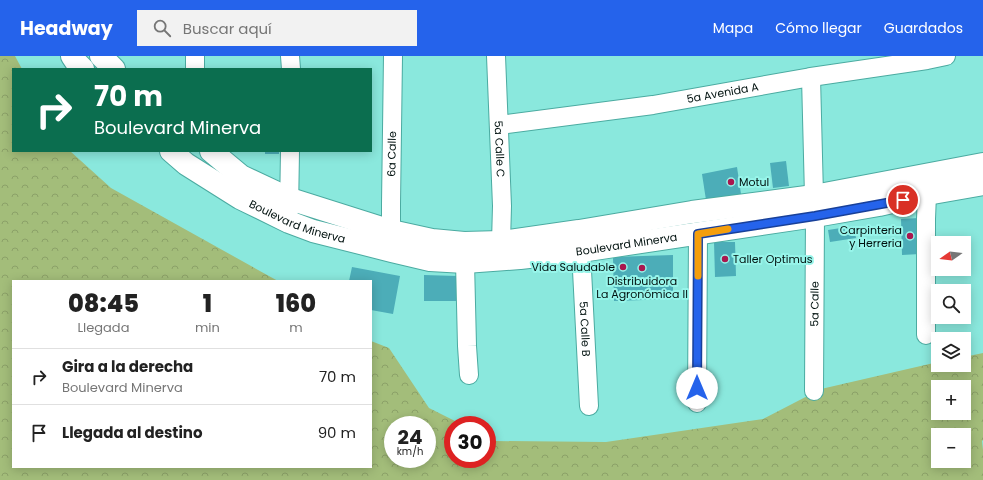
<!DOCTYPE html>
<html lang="es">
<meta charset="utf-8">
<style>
body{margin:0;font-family:Poppins,sans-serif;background:#f2f2f2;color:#222;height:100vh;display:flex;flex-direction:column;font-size:15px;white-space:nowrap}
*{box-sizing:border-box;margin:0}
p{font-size:13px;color:#767676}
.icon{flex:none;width:22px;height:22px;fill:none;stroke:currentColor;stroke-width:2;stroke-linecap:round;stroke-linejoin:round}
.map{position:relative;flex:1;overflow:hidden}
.side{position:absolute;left:12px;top:224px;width:360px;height:188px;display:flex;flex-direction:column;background:#fff;border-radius:0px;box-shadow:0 2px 10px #0003}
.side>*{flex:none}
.hud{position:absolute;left:12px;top:12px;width:360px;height:84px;border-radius:0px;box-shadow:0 2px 10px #0003;background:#0b6e4f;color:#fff;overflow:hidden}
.needle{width:26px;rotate:256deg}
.buttons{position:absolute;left:931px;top:180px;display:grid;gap:8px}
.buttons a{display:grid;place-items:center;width:40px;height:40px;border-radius:0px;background:#fff;box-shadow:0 2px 10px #0003;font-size:20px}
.speed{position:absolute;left:384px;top:360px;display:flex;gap:8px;font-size:20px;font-weight:700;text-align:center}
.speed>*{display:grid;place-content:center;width:52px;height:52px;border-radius:50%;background:#fff;box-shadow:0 2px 10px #0003;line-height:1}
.speed small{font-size:10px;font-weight:400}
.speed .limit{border:6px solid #d22;background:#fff;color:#111}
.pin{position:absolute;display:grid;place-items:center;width:34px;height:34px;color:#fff;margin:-17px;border:2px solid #fff;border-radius:50%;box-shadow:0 1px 4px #0007}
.me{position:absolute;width:44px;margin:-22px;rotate:0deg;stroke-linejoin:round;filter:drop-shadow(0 0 3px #0008)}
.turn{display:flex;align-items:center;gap:14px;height:84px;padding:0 16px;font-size:18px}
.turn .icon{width:52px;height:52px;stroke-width:2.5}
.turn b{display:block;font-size:28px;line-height:34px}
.eta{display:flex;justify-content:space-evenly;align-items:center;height:68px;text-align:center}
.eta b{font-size:24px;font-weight:800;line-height:28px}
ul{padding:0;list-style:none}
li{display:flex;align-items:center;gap:12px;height:56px;padding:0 16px;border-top:1px solid #e0e0e0}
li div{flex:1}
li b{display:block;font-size:15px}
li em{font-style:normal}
header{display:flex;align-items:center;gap:24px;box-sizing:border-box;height:56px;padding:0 20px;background:#2563eb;color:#fff}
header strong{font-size:19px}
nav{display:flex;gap:22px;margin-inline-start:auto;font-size:14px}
.search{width:280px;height:36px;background:#f2f2f2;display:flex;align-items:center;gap:10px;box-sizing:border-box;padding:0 14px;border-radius:0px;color:#767676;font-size:15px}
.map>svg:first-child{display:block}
</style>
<header>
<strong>Headway</strong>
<div class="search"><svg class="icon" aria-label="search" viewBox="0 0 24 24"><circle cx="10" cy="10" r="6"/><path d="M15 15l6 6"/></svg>Buscar aquí</div>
<nav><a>Mapa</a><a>Cómo llegar</a><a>Guardados</a></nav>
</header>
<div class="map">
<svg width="983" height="424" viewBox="0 0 983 424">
<defs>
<pattern id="forest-crowns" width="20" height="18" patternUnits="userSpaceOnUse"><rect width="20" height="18" fill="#a3bd7a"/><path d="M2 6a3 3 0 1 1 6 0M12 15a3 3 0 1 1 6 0" fill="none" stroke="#8ba168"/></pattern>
</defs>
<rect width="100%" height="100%" fill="#8ae8dd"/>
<path fill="url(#forest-crowns)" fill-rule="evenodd" d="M0,0H15L22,13H13V95H70L111,132L278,225H13V411H371V285L389,292L429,352L463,369H453V403H487V381L495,385L606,386L763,363L821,333L938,306V309H964V301L983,297V384L982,385L983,394V424H0ZM938,331H964V357H938ZM393,369H427V403H393ZM938,379H964V405H938Z"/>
<g fill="#4cadb8">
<rect x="265" y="95" width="14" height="3"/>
<path d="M786,105L789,130L773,132L770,107Z"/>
<path d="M737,111L741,138L706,144L702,118Z"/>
<path d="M919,162L920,198L902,199L901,163Z"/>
<path d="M854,170L856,182L830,186L828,174Z"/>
<path d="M714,186H735L736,220L715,221Z"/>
<path d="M673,199V243L614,245L613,201Z"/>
<path d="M352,211L400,220L393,258L371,254V225H349Z"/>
<path d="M424,219L457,220V245H424Z"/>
</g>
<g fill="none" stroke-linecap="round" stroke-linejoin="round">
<defs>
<g id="minor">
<path d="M195,0V13"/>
<path d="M290,0L291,13"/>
<path id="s1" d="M496,0L502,150L501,186"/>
<path d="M811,21L814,140"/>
<path id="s2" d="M499,69L653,49L811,21L927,4L946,0"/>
<path d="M289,155L290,95"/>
<path id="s3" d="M391,187V148L393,0"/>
<path id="s4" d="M581,195L589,350"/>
<path d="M465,206L467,290L469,319"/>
<path d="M926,279V163L927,138"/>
<path id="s5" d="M814,335L815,160"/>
<path d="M697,347L698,177"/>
</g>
<g id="tertiary">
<path d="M72,0L76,6L83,13"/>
<path d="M101,0L114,13"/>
<path id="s6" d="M171,95L186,108L240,142L289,166L313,175L392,195L430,204L465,206L520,202L581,195L815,160L879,149L927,138L983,128"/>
<path d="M211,95L241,120L290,143L391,175L432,184L464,187L501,186L579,175L692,156L814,140L983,108"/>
</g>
</defs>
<use href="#minor" stroke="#4baba1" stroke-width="20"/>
<use href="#tertiary" stroke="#4baba1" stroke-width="24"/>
<use href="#minor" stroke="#fff" stroke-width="18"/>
<use href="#tertiary" stroke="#fff" stroke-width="22"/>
</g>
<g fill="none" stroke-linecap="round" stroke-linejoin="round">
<defs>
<path id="route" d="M697,332L698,178L815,160L903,144"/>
</defs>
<use href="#route" stroke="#184099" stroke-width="10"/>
<use href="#route" stroke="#2563eb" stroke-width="7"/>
<path stroke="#f59e0b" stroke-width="7" d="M698,220V178L728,173"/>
</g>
<g fill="#a9174f" stroke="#97f5ea" stroke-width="1.5">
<circle cx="731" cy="126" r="4"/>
<circle cx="910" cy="180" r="4"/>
<circle cx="725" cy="203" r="4"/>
<circle cx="623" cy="211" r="4"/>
<circle cx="642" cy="212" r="4"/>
</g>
<g text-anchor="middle" stroke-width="4" stroke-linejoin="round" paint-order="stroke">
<g font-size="11" fill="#00110f" stroke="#97f5ea">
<text dy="4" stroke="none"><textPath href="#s2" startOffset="226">5a Avenida A</textPath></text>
<text dy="4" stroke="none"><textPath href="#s1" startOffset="93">5a Calle C</textPath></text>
<text dy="4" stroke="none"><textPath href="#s3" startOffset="89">6a Calle</textPath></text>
<text dy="4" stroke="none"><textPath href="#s6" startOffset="146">Boulevard Minerva</textPath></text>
<text dy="4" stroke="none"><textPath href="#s6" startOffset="482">Boulevard Minerva</textPath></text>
<text dy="4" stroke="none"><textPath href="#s5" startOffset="87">5a Calle</textPath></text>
<text dy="4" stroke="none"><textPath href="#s4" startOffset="78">5a Calle B</textPath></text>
</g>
<g font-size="11" fill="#00110f" stroke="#97f5ea" text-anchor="start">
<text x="739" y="130">Motul</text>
<text x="902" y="178" text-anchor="end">Carpinteria<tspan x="902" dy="13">y Herreria</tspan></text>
<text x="733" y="207">Taller Optimus</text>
<text x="615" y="215" text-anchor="end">Vida Saludable</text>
<text x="642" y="229" text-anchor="middle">Distribuidora<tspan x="642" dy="13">La Agronómica II</tspan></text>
</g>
</g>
</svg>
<div class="buttons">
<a><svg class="needle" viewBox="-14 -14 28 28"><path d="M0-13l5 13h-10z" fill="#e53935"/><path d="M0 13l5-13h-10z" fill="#767676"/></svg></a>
<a><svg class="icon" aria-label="search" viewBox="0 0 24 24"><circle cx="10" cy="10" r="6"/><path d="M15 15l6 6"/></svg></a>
<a><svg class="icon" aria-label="layers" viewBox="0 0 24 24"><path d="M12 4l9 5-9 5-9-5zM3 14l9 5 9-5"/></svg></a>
<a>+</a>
<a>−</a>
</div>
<div class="speed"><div>24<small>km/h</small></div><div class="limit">30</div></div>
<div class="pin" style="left:903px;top:144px;background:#d93025"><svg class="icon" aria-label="arrive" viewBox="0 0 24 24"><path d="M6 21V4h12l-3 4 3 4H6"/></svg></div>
<svg class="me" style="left:697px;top:332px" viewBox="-20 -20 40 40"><circle r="19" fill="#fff"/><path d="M0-13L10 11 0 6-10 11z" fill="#2563eb"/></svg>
<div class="hud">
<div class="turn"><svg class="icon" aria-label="right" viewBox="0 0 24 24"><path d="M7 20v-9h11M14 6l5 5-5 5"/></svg><div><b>70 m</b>Boulevard Minerva</div></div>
</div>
<section class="side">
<div class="eta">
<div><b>08:45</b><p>Llegada</p></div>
<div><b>1</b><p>min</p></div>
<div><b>160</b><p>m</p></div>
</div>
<ul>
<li><svg class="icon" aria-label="right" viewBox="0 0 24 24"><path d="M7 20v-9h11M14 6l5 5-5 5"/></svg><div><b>Gira a la derecha</b><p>Boulevard Minerva</p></div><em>70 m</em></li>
<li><svg class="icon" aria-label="arrive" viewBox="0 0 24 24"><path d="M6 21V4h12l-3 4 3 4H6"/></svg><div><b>Llegada al destino</b></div><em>90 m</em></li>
</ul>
</section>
</div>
